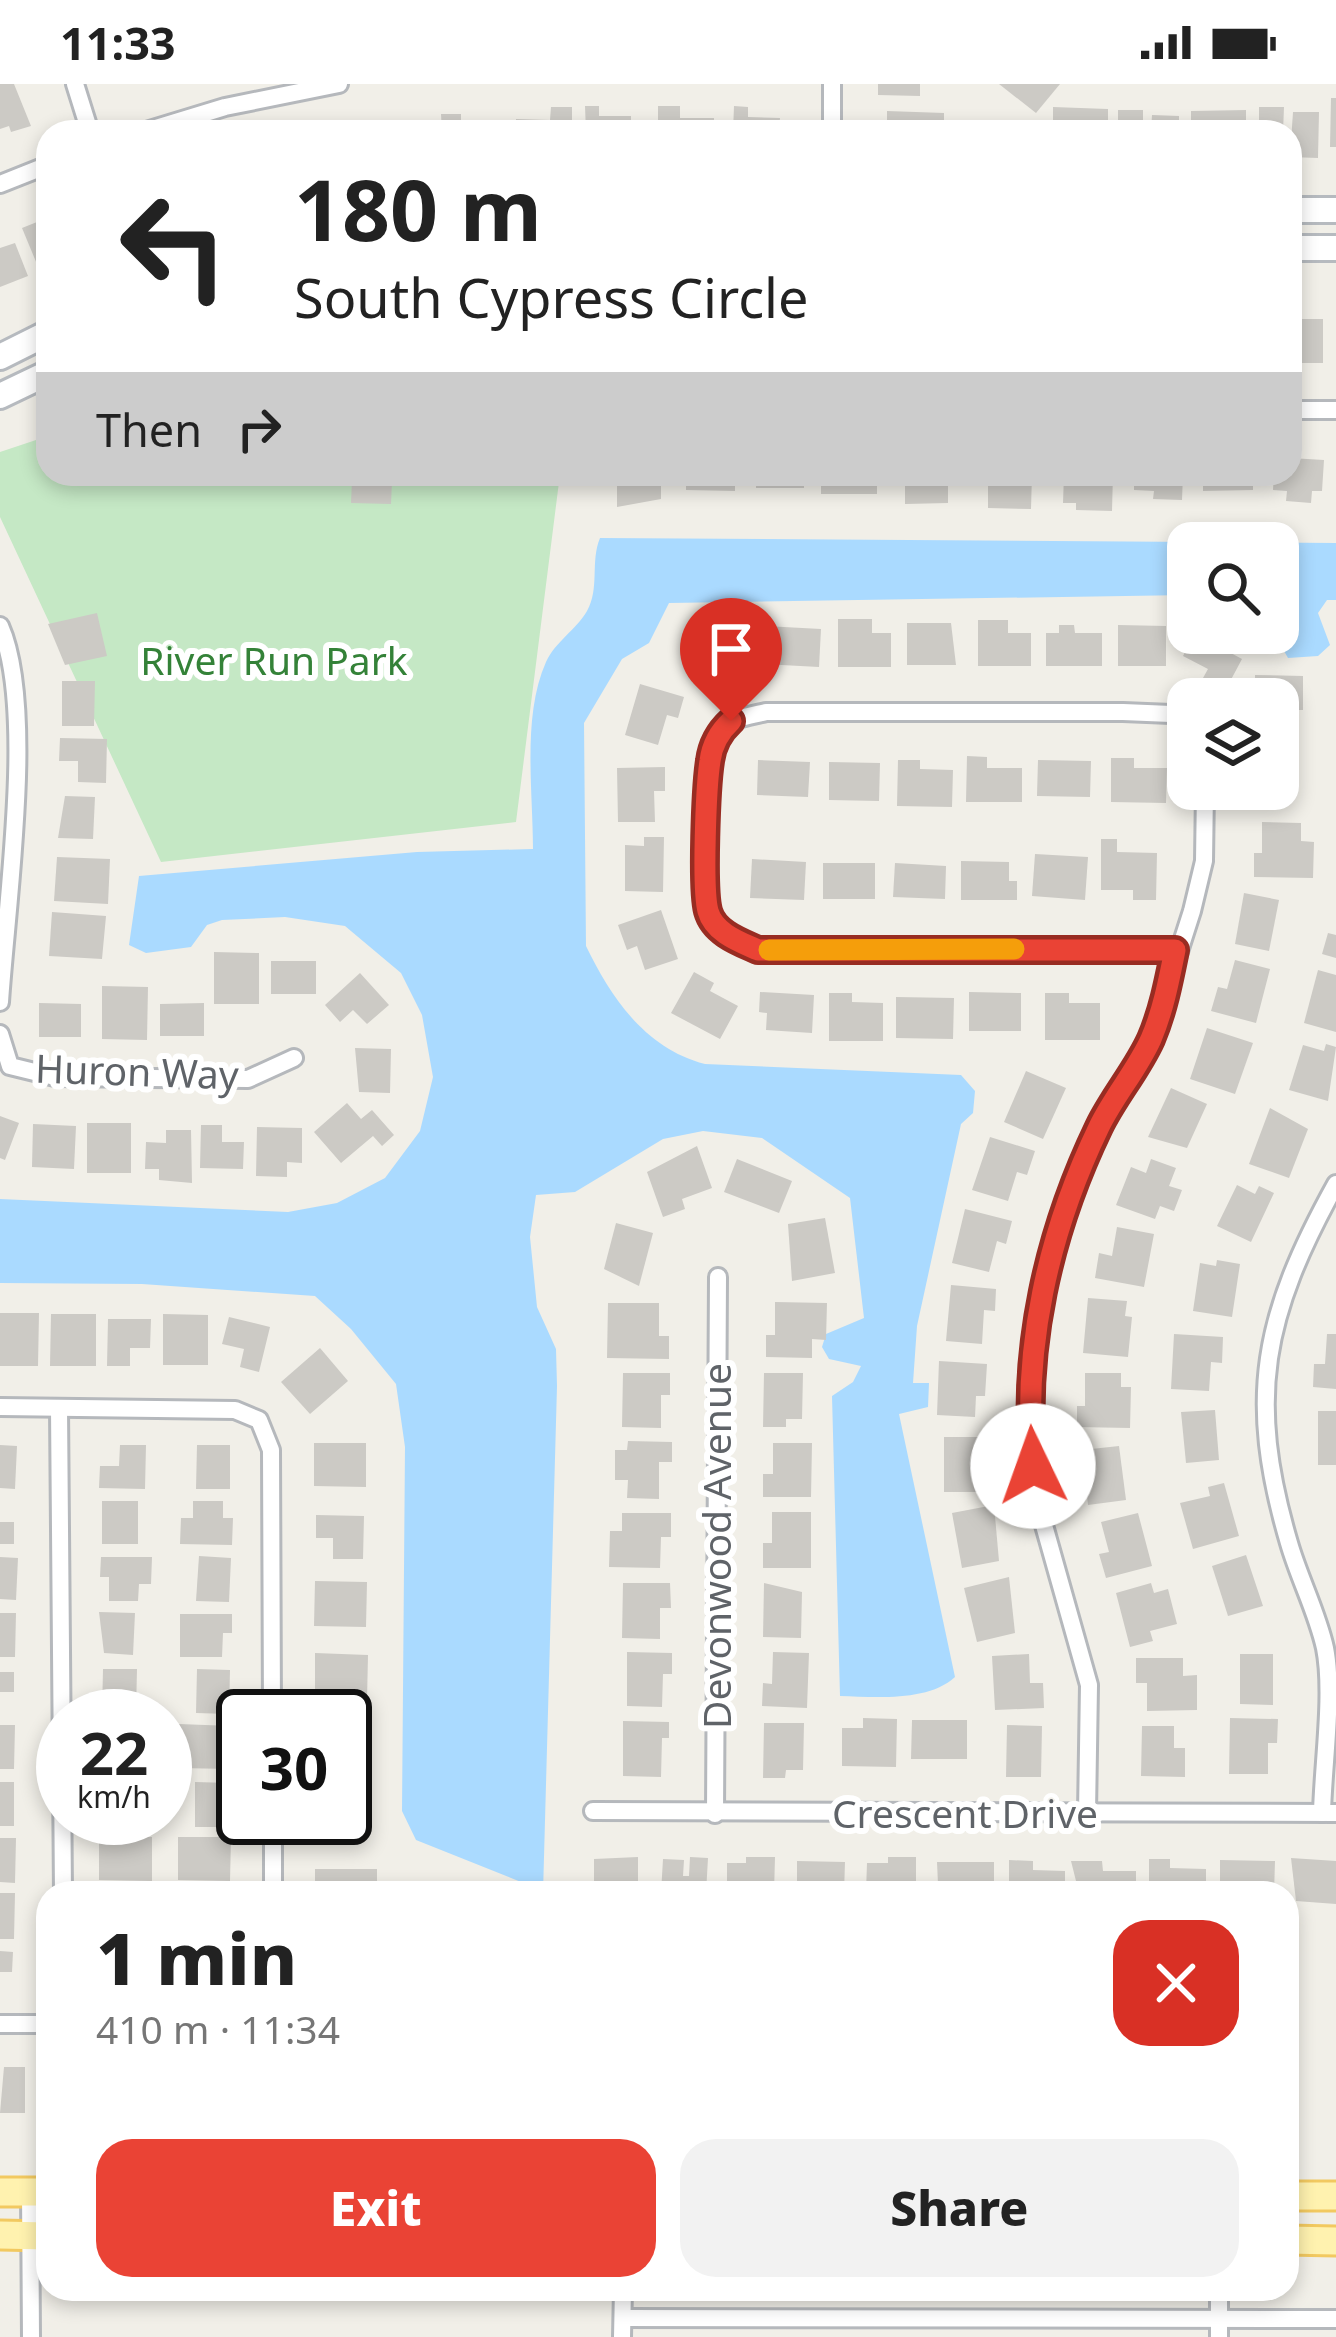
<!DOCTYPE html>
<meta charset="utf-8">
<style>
body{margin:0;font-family:"Noto Sans",sans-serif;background:#f2f2f2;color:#222;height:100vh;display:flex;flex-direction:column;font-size:45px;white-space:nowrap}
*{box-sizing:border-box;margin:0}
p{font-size:39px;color:#767676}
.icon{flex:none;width:66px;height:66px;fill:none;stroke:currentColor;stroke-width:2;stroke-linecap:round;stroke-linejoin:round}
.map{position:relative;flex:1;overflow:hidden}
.panel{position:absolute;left:36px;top:1797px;width:1263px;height:420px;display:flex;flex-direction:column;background:#fff;border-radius:36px;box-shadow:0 6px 18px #0003}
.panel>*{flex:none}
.banner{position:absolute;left:36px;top:36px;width:1266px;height:366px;border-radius:36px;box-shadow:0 6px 18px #0003;background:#fff;color:#222;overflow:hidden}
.controls{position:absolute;left:1167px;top:438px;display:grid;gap:24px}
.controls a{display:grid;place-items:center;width:132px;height:132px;border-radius:24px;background:#fff;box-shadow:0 6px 18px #0003;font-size:60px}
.speed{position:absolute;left:36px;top:1605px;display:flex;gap:24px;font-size:60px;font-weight:700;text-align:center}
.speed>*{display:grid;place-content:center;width:156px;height:156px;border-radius:50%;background:#fff;box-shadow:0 6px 18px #0003;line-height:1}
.speed small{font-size:30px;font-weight:400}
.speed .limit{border:6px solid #111;border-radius:18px;background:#fff;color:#111}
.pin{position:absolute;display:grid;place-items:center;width:102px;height:102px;color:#fff;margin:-123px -51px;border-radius:50% 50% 50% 0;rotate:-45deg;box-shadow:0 0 12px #0007}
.pin .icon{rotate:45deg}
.me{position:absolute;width:132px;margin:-66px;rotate:357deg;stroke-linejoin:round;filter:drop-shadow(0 0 9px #0008)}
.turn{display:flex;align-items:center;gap:42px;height:252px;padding:0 60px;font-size:54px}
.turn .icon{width:156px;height:156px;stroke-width:2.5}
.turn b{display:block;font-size:84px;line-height:102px}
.then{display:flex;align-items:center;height:114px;padding:0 60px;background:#0003;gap:24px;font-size:45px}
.round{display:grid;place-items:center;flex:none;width:126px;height:126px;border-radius:36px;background:#f2f2f2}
.summary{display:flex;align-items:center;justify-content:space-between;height:204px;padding:0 60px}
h1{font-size:72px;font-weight:800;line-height:90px}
.primary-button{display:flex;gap:24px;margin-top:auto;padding:24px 60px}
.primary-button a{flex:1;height:138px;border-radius:36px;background:#ea4335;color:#fff;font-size:48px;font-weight:800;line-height:138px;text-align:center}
.primary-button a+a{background:#f2f2f2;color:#222}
.status{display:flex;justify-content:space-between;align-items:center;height:84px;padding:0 60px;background:#fff;direction:ltr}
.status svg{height:33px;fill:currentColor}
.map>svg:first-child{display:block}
</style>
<div class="status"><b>11:33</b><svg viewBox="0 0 49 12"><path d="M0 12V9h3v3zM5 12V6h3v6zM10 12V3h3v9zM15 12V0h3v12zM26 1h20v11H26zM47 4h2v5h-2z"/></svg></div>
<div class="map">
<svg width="1336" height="2253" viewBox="0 0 1336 2253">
<rect width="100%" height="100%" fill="#f1efe8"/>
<path fill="#c5e8c5" d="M48,352V390H560L516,738L161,778L0,433V368Z"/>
<path fill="#aadaff" d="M600,454L1336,459V516H1327L1318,529L1330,561L1318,572L1288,574L1274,549L1278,459H1188V511L669,519L649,559L622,575L584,639L586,862C611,914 646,965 705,980L961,991L975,1007L973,1029L961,1040L917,1242L913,1299H929L928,1323L899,1330L955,1593C928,1618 875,1613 840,1612L832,1312L853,1298L861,1282L829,1275L822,1263L826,1250L864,1234L850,1114L762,1054L703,1047L663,1055L575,1108L536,1111L530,1153L537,1223L556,1265L557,1302L543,1809H534L521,1798L416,1756L402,1727L405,1363L396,1300L351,1245L315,1212L142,1200L0,1199V1115L288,1128L337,1119L385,1094L420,1047L433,993L422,931L401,889L345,842L285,833L222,836L207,841L191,863L146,869L129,861L139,792L417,768L533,765C533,706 522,632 546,578C556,557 576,546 587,527C600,504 590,478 600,454Z"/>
<g fill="#cccac5">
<path d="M0,0H14L31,42L11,48L9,42L0,45Z"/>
<path d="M878,0H920V12L878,11Z"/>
<path d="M999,0H1060L1036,29Z"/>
<path d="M1331,14H1336V63H1330Z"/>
<path d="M585,22H599V32H631V48H586Z"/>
<path d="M658,22H680V34H714V48H658Z"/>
<path d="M734,22L748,23V33L780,34L779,48H733Z"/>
<path d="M551,23H572V47L516,48V35L550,36Z"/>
<path d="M1053,23L1108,25V48H1053Z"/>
<path d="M1259,23H1284L1283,48H1259Z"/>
<rect x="1118" y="26" width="25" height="22"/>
<path d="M1246,26V48H1191V27Z"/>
<path d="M887,27L944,29V48H887Z"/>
<path d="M1293,28H1319L1318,74L1290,73Z"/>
<path d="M441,30H461V36H499V48H442Z"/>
<path d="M1152,31L1179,32V48H1151Z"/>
<path d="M42,136L48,143V181L39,185L22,144Z"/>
<path d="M15,159L28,192L0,203V164Z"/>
<rect x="1290" y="235" width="33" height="44"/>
<path d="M1290,374L1324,376L1322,407H1312L1311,419L1286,417L1287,407L1273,406L1274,390H1290Z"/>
<path d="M617,390H661V415L617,423Z"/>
<path d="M686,390H735V407L686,406Z"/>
<rect x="756" y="390" width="48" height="14"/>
<rect x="821" y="390" width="56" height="20"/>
<path d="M905,390H948V419L905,420Z"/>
<path d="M988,390H1032L1031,425L988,424Z"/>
<path d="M1064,390H1113L1112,427L1076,426V419H1063Z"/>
<path d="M1134,390H1183L1182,416L1153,415L1154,407L1134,406Z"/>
<path d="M1203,390H1253V406L1203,407Z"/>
<path d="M352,396L392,397L391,420L351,419Z"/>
<path d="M97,529L107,572L65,581L48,540Z"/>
<path d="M838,535H872V549H891V583H838Z"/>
<path d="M978,536H1008V549H1031V582H978Z"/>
<path d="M907,539H951L956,581H907Z"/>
<path d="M1059,541H1074L1075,549H1102V582H1046V549H1059Z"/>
<path d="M1118,541L1166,542V582H1118Z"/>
<path d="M765,542L821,545L819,583L763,580Z"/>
<path d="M734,543L749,579L694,600L680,564Z"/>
<path d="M1195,549H1219L1235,557L1229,568L1242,575L1226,605L1203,594L1208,585L1183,572Z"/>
<path d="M1255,591L1303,592V626H1291V647H1278V615H1255Z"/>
<path d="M62,597H95L94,642H62Z"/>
<path d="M640,600L684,613L678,634L667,631L658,661L625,651Z"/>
<path d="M60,654L107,655L106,699L78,698V677H59Z"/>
<path d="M1278,666H1289L1288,720H1252V706L1278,705Z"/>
<path d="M967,672L987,673V684H1022V718H966Z"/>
<path d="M1111,674H1134V684H1167L1166,719L1111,718Z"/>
<path d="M758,676L810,678L808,713L757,711Z"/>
<path d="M898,676H920V685L953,686L952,723L897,722Z"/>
<path d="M1038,676L1091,677L1090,713L1037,712Z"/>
<path d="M829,678L880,679L879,717L829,716Z"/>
<path d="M665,683V707H654L655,738H618L617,684Z"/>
<path d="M65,712L95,713L93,755L58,754Z"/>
<path d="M1262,738L1301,739V757L1314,758L1313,794L1254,793V769H1262Z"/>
<path d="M644,753H664L663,808L625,807V761L644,762Z"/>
<path d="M1101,755H1117V768L1157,769L1156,816H1133V806H1101Z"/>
<path d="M1035,770L1088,773L1085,816L1032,812Z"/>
<path d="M57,773L110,775L108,820L54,817Z"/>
<path d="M752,775L806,778L804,816L750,814Z"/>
<path d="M961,777L1009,778V797H1017V816H961Z"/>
<rect x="823" y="779" width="52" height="36"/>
<path d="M895,779L946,782L945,815L893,813Z"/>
<path d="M1244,809L1279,816L1269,867L1235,860Z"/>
<path d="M661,826L678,875L645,886L637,862L627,866L618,841Z"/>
<path d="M52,828L106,832L102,875L49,872Z"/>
<path d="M1328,849L1336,851V874L1322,870Z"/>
<path d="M214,868L259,869V920H214Z"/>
<path d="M1235,876L1270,885L1256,939L1211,927L1218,903L1227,905Z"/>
<rect x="271" y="877" width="45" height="33"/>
<path d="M1318,886L1336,891V948L1304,939Z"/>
<path d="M694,888L714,899L710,907L738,922L720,955L671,929Z"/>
<path d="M360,889L389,921L367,940L353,926L340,938L325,921Z"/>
<path d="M102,902L148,903L147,956L102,955Z"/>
<path d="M760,908L814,911L812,949L766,946L767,929L759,928Z"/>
<path d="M969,908L1021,909V947H969Z"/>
<path d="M829,909H852V918L883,919V957H829Z"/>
<path d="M1045,909H1069V919H1100V956H1045Z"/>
<path d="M896,913L954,914L953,955L896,954Z"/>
<path d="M39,919L81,920V953H39Z"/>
<path d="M204,919V952H160V920Z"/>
<path d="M1207,944L1253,959L1235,1010L1190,995Z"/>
<path d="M1326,960L1336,963L1328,1017L1289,1006L1303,961L1324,967Z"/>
<path d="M355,964L391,965L390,1009L359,1008Z"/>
<path d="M1026,987L1066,1004L1043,1055L1004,1038Z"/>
<path d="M1171,1004L1207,1020L1187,1064L1148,1053Z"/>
<path d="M347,1019L361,1035L372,1026L394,1051L382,1062L373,1052L341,1079L314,1048Z"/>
<path d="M1270,1024L1308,1045L1289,1094L1249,1080Z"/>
<path d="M0,1032L19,1039L5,1076L0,1074Z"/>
<rect x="87" y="1039" width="44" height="50"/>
<path d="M33,1040L76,1042L74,1085L32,1083Z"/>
<path d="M201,1041H222V1058H244L243,1085L200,1084Z"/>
<path d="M257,1043L302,1044V1079L287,1078V1093L256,1092Z"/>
<path d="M166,1046H191L192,1099L159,1096V1085H145L146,1058L166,1059Z"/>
<path d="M990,1053L1035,1067L1027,1091L1017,1088L1008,1117L972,1106Z"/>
<path d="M697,1062L712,1104L682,1115L685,1125L663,1133L647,1088Z"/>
<path d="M737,1075L792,1097L779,1129L724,1108Z"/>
<path d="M1151,1075L1176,1084L1169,1102L1182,1106L1174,1127L1160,1122L1155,1135L1116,1121L1131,1083L1146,1089Z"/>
<path d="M1237,1101L1255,1110L1259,1102L1274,1109L1251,1158L1217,1142Z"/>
<path d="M965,1125L1012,1137L1006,1160L997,1157L989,1188L952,1179Z"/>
<path d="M825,1134L835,1189L792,1197L788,1140Z"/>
<path d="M616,1139L653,1149L639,1202L604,1185Z"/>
<path d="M1117,1143L1154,1150L1144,1203L1095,1194L1099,1169L1112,1172Z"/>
<path d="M1217,1176L1240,1180L1232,1233L1193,1227L1200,1179L1216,1182Z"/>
<path d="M951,1201L996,1205L995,1227L984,1226L982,1260L946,1257Z"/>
<path d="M1088,1214L1127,1217L1125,1232L1132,1233L1128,1273L1083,1269Z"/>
<path d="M775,1218L827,1219L826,1256L812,1255V1274L766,1273V1251H775Z"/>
<path d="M608,1219H659V1252H669V1275L607,1274Z"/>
<path d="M0,1229H39L38,1282H0Z"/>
<path d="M51,1230H96V1282H50Z"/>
<path d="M163,1230L208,1231V1281H163Z"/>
<path d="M229,1233L270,1243L259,1288L240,1283L244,1265L222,1260Z"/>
<path d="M108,1235H151L150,1264H130V1282H107Z"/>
<path d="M1174,1250L1223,1253L1222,1279L1211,1278L1209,1307L1171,1305Z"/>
<path d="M1327,1250H1336V1305L1313,1303L1314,1280H1325Z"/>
<path d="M320,1264L348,1297L310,1330L281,1298Z"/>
<path d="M939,1277L987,1280L985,1312H976L975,1333L937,1331Z"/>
<path d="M623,1289H670V1311H661V1344L622,1343Z"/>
<path d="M764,1289H803L802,1335H786V1343H763Z"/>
<path d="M1085,1289H1121V1303H1131L1130,1344L1077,1343V1322H1085Z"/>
<path d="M1215,1326L1219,1376L1186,1379L1181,1328Z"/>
<rect x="1318" y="1327" width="18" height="54"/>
<path d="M944,1353H987L979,1408H944Z"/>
<path d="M628,1357L672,1358V1378H659V1415L627,1414L628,1396H615V1366H627Z"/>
<path d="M314,1359H366V1403L314,1402Z"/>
<path d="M773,1359H812L811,1413H763V1390H773Z"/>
<path d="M0,1361L17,1362L15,1405L0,1404Z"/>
<path d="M120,1361H146L145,1405L99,1404L100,1382H119Z"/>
<path d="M197,1361H230V1405H196Z"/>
<path d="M1119,1362L1126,1416L1088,1421L1082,1366Z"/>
<path d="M1224,1399L1239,1452L1193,1465L1180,1419L1210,1412L1208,1403Z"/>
<rect x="102" y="1417" width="36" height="43"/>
<path d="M193,1417H223V1434H233L232,1461L180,1460L181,1434H193Z"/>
<path d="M994,1421L999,1477L962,1484L952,1429Z"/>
<path d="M772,1428H811V1484H763V1459H772Z"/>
<path d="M622,1429H671V1453H661L660,1484L609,1483L610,1447H622Z"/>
<path d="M1138,1429L1152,1482L1106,1494L1099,1470L1109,1468L1101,1438Z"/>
<path d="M316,1431L364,1432L363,1475H333V1454H316Z"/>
<rect x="0" y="1438" width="14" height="22"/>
<path d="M1246,1471L1263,1522L1228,1532L1212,1482Z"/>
<path d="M199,1472L231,1474L229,1518L196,1517Z"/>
<path d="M0,1473L18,1474L16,1516L0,1515Z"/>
<path d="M101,1473H152L151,1500H139L138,1517H109V1493H100Z"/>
<path d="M1009,1493L1015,1549L977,1558L964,1504Z"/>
<path d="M315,1497L367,1498L366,1543L314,1542Z"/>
<path d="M623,1499H670L671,1524H660V1555L622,1554Z"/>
<path d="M764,1499L802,1508L801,1554L763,1553Z"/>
<path d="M1151,1499L1154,1509L1168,1505L1177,1540L1150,1547L1153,1557L1130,1563L1116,1509Z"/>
<path d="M99,1528L135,1529L133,1571L104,1569Z"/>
<path d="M0,1529H16L15,1573H0Z"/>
<path d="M180,1530H232V1549H223L222,1573H180Z"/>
<path d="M627,1568L672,1569V1590H663L662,1623L627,1622Z"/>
<path d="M773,1568L809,1569L807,1624L762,1622L763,1599L772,1600Z"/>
<path d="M315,1569L368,1571L367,1616H315Z"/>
<path d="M1029,1570L1030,1599H1043L1044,1624L995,1626L992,1572Z"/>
<path d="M1240,1570H1273V1621L1240,1620Z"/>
<path d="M1136,1574H1183V1592L1197,1591V1626L1147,1627V1599H1136Z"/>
<path d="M103,1585H137L136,1629H102Z"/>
<path d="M197,1585L230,1586L229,1630L196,1629Z"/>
<rect x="0" y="1588" width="14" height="20"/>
<path d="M863,1634L897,1635L896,1683L842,1682V1644H863Z"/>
<path d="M1230,1634L1278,1635L1277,1659H1268V1690H1229Z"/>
<path d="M912,1636H967V1675H911Z"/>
<path d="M623,1637L669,1638V1654H662L661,1693L623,1692Z"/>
<path d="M764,1639H804L803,1686H786L785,1694H763Z"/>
<path d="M179,1640L231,1642V1685L178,1684Z"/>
<path d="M0,1641H15L14,1685H0Z"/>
<path d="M1007,1641L1042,1642L1041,1693H1006Z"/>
<path d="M1142,1642H1174V1664H1185V1693L1141,1692Z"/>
<path d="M345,1643L363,1644L362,1686H345Z"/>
<rect x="0" y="1698" width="14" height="44"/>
<path d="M195,1698L230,1699L229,1743H195Z"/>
<path d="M345,1710L367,1711L366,1755H314V1734H345Z"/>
<path d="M102,1734H136L135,1742L102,1741Z"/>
<path d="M99,1753H152V1797L99,1796Z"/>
<path d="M178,1753H231L230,1797L178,1796Z"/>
<path d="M0,1754H16L15,1799L0,1798Z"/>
<path d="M638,1773V1809H594V1775Z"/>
<path d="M690,1773L708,1774L706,1809H661L663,1775L684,1776L683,1792H689Z"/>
<path d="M746,1773H775L774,1809H727V1779H746Z"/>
<path d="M888,1773H916V1809L866,1808L867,1779H888Z"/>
<path d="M1291,1774L1336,1777V1820L1296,1817Z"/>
<path d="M1149,1775H1170V1784L1206,1785V1809H1149Z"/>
<path d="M1009,1776L1033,1777V1786L1065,1787V1809H1009Z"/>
<path d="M1220,1776L1275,1777L1274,1809H1228V1799H1220Z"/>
<path d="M797,1777L845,1778L844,1809H797Z"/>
<path d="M1071,1777H1102L1103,1787H1136V1809H1079Z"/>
<path d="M937,1778H994V1800H938Z"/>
<rect x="315" y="1785" width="62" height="24"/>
<path d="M0,1809H15L14,1855H0Z"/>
<path d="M0,1867L13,1868L12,1888H0Z"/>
<path d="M4,1983H25V2029H0Z"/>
<path d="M39,1984H48V2028H38Z"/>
</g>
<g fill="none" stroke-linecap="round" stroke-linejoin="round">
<defs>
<g id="street">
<path d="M75,0L90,48"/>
<path d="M832,0V48"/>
<path d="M143,48L225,23L339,0"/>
<path d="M0,100L48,81"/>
<path d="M1290,326H1336"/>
<path d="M0,542C36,623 6,823 0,918"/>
<path d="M1175,866H758L731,853L708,827C708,786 698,676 722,646C731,633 751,632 766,628H1123L1171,630L1188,641"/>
<path d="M0,950L10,982L55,993L248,995L294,974"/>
<path d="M0,1323L235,1326L259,1336L271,1366L272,1632"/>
<path d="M59,1324L63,1809"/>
<path d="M593,1727L1336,1729"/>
<path d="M1087,1729L1089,1601L1038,1420L1029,1303L1042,1208L1065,1120L1101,1038L1151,955L1192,827L1204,777L1205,705"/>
<path d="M1322,1729C1323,1681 1334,1609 1325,1564C1317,1528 1299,1494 1289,1459C1246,1313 1263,1232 1336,1100"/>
<path d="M715,1730L718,1193"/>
<path d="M273,1734V1809"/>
<path d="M0,1940H48"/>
<path d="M30,2108L31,2253"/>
<path d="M623,2234L1336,2235"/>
<path d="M622,2253L623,2205"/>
<path d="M1219,2253V2205"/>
</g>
<g id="secondary">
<path d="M1290,126H1336"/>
<path d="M1290,164H1336"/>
<path d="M0,273L48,249"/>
<path d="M0,312L48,289"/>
</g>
<g id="primary">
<path d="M0,2108H48"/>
<path d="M1287,2112H1336"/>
<path d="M0,2151L48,2152"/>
<path d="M1287,2156L1336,2157"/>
</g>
</defs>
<use href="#street" stroke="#b5b8bc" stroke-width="22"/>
<use href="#secondary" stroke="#b6babf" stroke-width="30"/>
<use href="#primary" stroke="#f2c960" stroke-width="33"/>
<use href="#street" stroke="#fff" stroke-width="16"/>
<use href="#secondary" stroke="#fff" stroke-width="24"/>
<use href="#primary" stroke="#fff2af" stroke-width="27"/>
</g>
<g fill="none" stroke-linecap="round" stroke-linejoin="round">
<defs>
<path id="route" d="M731,637C719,648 712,661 710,677C706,703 702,804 708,827C714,849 740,858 758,866H1175C1169,896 1163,927 1151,955C1137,986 1114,1012 1099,1043C1048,1149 1022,1265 1033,1382"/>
</defs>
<use href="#route" stroke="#982c22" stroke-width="30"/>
<use href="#route" stroke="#ea4335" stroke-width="21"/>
<path stroke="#f59e0b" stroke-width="21" d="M769,866L1014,865"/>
</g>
<g text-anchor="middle" stroke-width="12" stroke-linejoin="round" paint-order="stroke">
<g font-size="39" fill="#348238" stroke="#fff">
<text x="274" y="591">River Run Park</text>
</g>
<g font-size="39" fill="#5f6368" stroke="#fff">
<text transform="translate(137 988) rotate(2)" y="14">Huron Way</text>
<text transform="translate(717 1462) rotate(-90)" y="14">Devonwood Avenue</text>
<text x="965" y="1744">Crescent Drive</text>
</g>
</g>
</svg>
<div class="controls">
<a><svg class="icon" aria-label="search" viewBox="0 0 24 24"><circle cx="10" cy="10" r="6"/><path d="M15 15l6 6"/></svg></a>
<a><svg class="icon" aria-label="layers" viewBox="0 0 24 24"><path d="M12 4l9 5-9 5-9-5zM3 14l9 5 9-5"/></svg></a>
</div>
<div class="speed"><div>22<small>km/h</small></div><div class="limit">30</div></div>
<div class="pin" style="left:731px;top:637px;background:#d93025"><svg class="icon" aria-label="arrive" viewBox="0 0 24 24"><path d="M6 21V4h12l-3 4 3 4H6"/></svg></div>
<svg class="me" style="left:1033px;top:1382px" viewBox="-20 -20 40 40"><circle r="19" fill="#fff"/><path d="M0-13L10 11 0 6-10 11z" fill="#ea4335"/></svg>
<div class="banner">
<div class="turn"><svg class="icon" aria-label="left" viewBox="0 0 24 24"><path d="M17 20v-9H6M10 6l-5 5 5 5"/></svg><div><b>180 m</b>South Cypress Circle</div></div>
<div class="then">Then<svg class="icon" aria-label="right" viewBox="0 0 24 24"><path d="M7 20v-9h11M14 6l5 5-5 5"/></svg></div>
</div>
<section class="panel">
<div class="summary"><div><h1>1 min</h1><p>410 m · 11:34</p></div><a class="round" style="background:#d93025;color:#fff"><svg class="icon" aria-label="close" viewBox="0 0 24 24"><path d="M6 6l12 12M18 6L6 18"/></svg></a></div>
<div class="primary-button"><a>Exit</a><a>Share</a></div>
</section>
</div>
